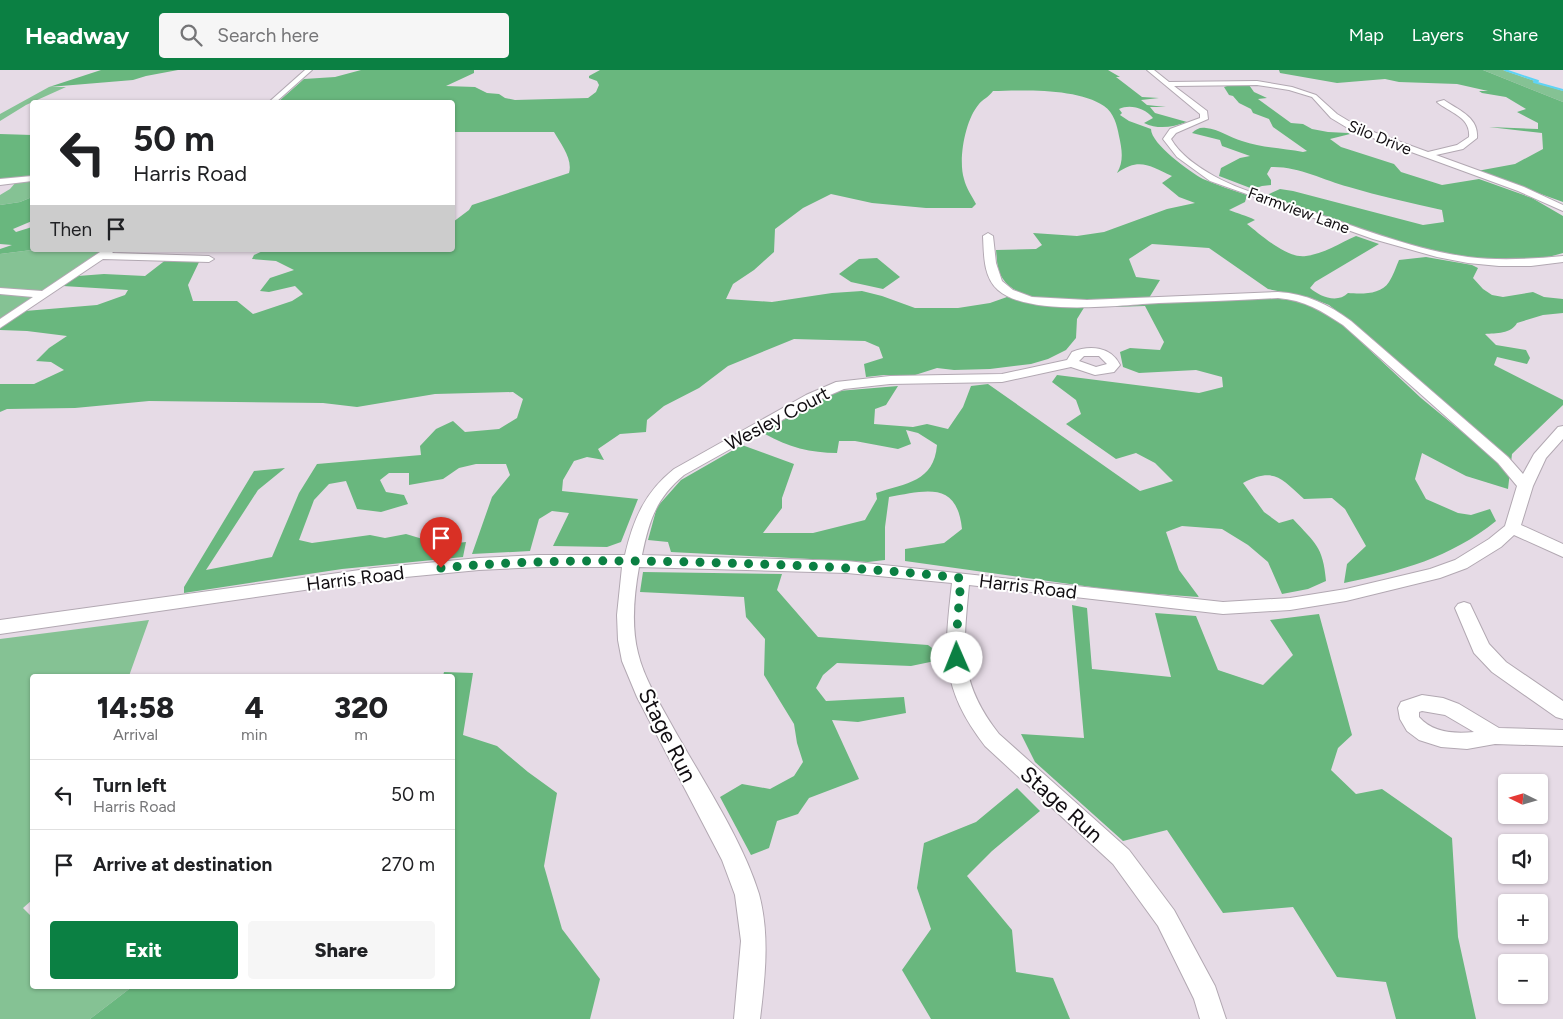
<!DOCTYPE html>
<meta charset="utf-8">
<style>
body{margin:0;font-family:Figtree,sans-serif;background:#f6f6f6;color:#202124;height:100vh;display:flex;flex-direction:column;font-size:19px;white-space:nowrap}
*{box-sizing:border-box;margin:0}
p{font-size:16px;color:#757577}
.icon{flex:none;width:28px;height:28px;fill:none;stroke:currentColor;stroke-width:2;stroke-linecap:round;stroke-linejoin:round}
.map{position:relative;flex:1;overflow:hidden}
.details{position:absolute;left:30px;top:604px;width:425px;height:315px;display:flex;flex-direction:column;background:#fff;border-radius:5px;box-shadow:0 1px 4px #0004}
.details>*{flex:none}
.banner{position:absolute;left:30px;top:30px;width:425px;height:152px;border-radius:5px;box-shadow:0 1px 4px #0004;background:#fff;color:#202124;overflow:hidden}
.needle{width:32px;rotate:275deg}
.controls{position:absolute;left:1498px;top:704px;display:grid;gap:10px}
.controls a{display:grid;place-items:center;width:50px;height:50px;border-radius:5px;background:#fff;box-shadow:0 1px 4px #0004;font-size:25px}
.pin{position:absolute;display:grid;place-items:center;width:42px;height:42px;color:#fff;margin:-51px -21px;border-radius:50% 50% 50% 0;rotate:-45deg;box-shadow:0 0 5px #0007}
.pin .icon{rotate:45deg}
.me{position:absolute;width:55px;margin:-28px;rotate:359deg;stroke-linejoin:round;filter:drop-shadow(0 0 4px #0008)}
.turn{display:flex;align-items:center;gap:18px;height:105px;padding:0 20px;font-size:22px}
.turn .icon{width:65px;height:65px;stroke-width:2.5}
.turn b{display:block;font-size:35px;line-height:42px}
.then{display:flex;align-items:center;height:48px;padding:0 20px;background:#0003;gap:10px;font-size:19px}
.eta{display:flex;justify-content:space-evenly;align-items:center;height:85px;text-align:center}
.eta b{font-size:30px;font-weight:800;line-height:35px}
.action{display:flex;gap:10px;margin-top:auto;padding:10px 20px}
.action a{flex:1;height:58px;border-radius:5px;background:#0b8043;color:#fff;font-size:20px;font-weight:800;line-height:58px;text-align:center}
.action a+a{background:#f6f6f6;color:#202124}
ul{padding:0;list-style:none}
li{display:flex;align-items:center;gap:15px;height:70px;padding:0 20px;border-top:1px solid #e0e0e0}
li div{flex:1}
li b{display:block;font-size:19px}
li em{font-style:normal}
header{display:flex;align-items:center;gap:30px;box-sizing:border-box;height:70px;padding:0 25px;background:#0b8043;color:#fff}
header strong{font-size:24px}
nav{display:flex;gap:28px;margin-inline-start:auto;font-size:18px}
.search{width:350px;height:45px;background:#f6f6f6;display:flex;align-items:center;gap:12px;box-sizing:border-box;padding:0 18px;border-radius:5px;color:#757577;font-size:19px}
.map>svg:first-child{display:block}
</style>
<header>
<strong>Headway</strong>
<div class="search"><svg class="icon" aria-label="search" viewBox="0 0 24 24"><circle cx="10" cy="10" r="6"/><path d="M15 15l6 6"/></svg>Search here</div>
<nav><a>Map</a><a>Layers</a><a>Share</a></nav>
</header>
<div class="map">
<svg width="1563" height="949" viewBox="0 0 1563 949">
<rect width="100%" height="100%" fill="#e6dbe6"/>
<g fill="#85c294">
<path d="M1483,0H1503L1535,11L1534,12C1544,16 1553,17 1563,21V32Z"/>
<path d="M49,17H66L26,35L0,51V44Z"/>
<path d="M32,110L31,119L32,127L20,132L0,135V125L10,119L16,112Z"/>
<path d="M32,180H105L0,249V184Z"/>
<path d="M149,550L129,606H32V830L23,838L32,847V916H133L90,949H0V569Z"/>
</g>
<g fill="#69b77e">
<path d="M101,0H178L146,6L133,10L49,17Z"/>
<path d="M361,0H474V3L446,16L475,17L487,23L499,24L505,28L515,30L588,28L596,22L599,15L597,11L589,8V6L600,0H1108L1120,7H1116L1142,27L1159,28L1141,30L1147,35L1166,37H1150L1155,43L1187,52C1172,57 1159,60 1144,53L1153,48C1145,38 1130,34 1119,39L1122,43L1120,45L1129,51L1151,59C1151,74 1190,102 1203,109C1217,115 1232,120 1247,125L1245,132L1229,140C1238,144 1246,145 1255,150L1247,154C1261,165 1287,189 1306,186C1323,184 1340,173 1356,166L1379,174L1315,212L1310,218C1319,226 1337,234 1348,223C1361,224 1381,225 1389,212C1393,206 1396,197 1399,190L1426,187L1472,195L1478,198L1473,208L1483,219L1492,225L1503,227L1533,222L1544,227L1563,229V243L1543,245L1517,253C1511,264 1496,263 1485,264L1496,275L1526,280L1530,288L1527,294L1497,287L1494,295L1563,330V335L1512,384L1508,419L1466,406L1422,383L1415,409L1426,429L1458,443L1471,445L1490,439L1496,451C1450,488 1401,501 1344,513L1347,494L1366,476L1345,439L1332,428L1304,429C1281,408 1274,397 1243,413L1264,442L1279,453L1293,449C1315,473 1323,476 1326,511L1308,519L1282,524L1268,492L1248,475L1222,459L1182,456L1166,462L1179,500L1199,527L1127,522L905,491V479L944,473L962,459C957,410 925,421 889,427L885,457V490L868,492L671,482L668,472L648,470L657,437L681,410L742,375L794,394L782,428V438L763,463H813L865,450L877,429L876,423C906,413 934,412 937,375L918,363L906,360L911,374L898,379L855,371H839L837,383C811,383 788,377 765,364L770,357L838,321L898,316L886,335L875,339L874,354L913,357L927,354L948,359L963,337L971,316L988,314L1140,421L1173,411L1155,393L1136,383L1116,389L1066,354L1081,344L1076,330L1052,312L1057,305L1199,323L1223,317L1222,307L1196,300L1139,303L1123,297L1120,282L1130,278L1160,280L1164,272L1145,236L1112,237V235L1269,228L1300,231L1326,243L1345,257L1421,328L1484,380L1495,375L1475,361L1364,262L1329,235L1308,227L1268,219L1209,178L1152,174L1129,189L1136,207L1160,210L1149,228C1115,229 1023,241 1003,209C997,201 997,190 996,180L1036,179L1042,175L1033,163L1077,166L1104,162L1167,139L1195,133L1179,127L1162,113L1172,106C1149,96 1140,87 1117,103C1124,91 1122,80 1119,66C1117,55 1114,43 1104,36C1079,18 1023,20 993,21C989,27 983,29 979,34C965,50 958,90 964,109C966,118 972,126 976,134L972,138H926L872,133L831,124L803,138L775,159L774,182L754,200L733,214L726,229L772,232L832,223L862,221L882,226L915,238H958L990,233L1007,227L1044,236H1085L1077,249L1076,268L1066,280L1048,289L1031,294L990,299L954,300L937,298L912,306L884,305L866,307L864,294L883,288L879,277L865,271L794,269L728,296L699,318L664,336L647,350L646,362L620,364L598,379L604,390L587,387L574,391L563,410L562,421L638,429L621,472L607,477L553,476L569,443L552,441L539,449L530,481L472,484L492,427L510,405L506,394H476L459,398L443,409L409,415V403H389L380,410L386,422L404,425L408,434L381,442L357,439L346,411L329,414L314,430L299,470L312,473L370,465L385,468L406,464L426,470L430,476L466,472L463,487L342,499L184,523V517L254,401L285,398L258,420L206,500L272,487L299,423L317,394L421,385L420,376L436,359L453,351L465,362L499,359L517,348L523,329L513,322L435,324L357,337L323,333L149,331L75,338L7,339L0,342V314H34L64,300L51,292L36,291L49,278L67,266L27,261L0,260V258L25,241L97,235L125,225L128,220L63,216L78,206L104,204L145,206L167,189L200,190L188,215L193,231H237L253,244L292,231L303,224L295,216L269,222L260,221L270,208L294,200L276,191L252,189L254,185L265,180H452L453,152L469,140L472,135L569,103C573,89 561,74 554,62H453L452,32H278L304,9L335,7Z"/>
<path d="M1279,0H1483L1563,32V132L1477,101L1515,94L1543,79L1542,63L1489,57L1538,59V53L1517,42L1526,39L1506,27L1482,23L1479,21H1488L1457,14L1399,12L1385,9L1337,13L1280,3Z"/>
<path d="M1230,15H1249L1254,22L1267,28L1258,29L1291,53L1303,54L1312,59L1328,62L1348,63L1350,64L1330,69L1341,77L1394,94L1401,102L1442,115L1479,109L1532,128L1563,146V183C1479,210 1351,155 1271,127L1269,124L1280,119L1293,121L1423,155L1444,152L1442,140C1411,133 1379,126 1349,117C1323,110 1298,96 1271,97L1267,104L1271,110V115L1262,116L1253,119L1219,106L1221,98L1240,88L1250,86L1222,76L1220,70L1192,63C1196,59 1200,57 1206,58C1219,59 1230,68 1242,71C1262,78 1283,78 1303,82L1307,81L1273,57L1269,49L1253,43L1251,39L1239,33L1233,26L1229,25L1224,17Z"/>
<path d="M0,64L32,65V107L0,110Z"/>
<path d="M32,127V151L13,159L16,162L32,157V180L0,184V179L12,175L0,174V135L20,132Z"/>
<path d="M877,188L900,207L883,219L851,212L839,204L859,189Z"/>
<path d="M643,502L782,504L777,520L818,567L928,575L939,583L935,591L911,596L837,593L823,605L816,618L826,631L904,627L906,643L858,652L832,650L859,709L809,728L798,744L777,751L769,778L751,785L720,727L742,714L770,719L794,706L803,692L797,673L794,654L764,605L765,569L746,547L744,527L640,522Z"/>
<path d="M1072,535L1087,538L1092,599L1171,607L1155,543L1196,546L1218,600L1263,615L1293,585L1270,550L1319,544L1352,665L1338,678L1331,700L1356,724L1382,719L1452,768L1458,867L1476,949H1396L1386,912L1337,907L1293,837L1223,843L1167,760L1123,771L1035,692L1021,664L1084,668Z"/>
<path d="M444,602L473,603L463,665L497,676L528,702L557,723L544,796L562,859L600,909L590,949H90L133,916H452V606H443Z"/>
<path d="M1017,718L1040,741L992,781L967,806L1012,860L1016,902L1053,908L1070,949H931L902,900L931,859L917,818L924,773L976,752Z"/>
</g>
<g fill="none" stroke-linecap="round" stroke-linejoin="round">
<path stroke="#5ed3f5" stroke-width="2" d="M1505,0L1538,11L1534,12L1563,20"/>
<defs>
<g id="minor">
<path d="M305,0H312L276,32H269Z"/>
<path d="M1147,0H1154L1169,12L1257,11L1292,17L1316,25L1337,44L1357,56L1428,82L1457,75L1469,67C1471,47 1450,43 1437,32L1444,30C1458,40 1479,47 1477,68L1463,79L1436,85L1524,117L1563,135V141L1518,121L1351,60L1331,48L1312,27L1289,20L1257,15L1174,16L1207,41L1208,49L1176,63L1171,69C1180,85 1198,97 1214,106C1241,121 1274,129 1303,139C1358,157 1411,179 1468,187C1500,191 1531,189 1563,186V192L1531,196H1499L1468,193L1437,187L1373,169L1210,111L1177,87L1163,69L1170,59L1200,48V44Z"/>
<path d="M32,106V111L0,115V109Z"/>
<path d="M988,163L993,166L996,193L1002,211L1013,220L1032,227L1087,230L1278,222C1307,224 1328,234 1351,251L1508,387L1523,404L1534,384L1558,357L1563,356V369L1546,388L1533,416L1521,455L1563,474V487L1514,465L1501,477L1467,498L1440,508L1346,531L1290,540L1223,544L969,515C963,578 958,612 999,664L1129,780L1174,840L1215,916L1226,949H1200L1194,929L1158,856L1113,794L985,676C940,617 944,584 952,513L847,503L639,497C634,525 631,555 638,583C644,608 658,630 670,652C699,705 742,768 759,824C770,865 765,908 760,949H734L741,871L735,825L722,790L637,627L622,591L618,570L617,545L622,497H539L479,500L374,510L0,564V550L374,498L479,488L539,485H625C633,450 645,422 674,399L806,325L836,312L890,306L1002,304L1067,290L1072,282C1089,275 1111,276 1120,295L1114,302L1095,305L1071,297L1002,312L890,314L844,319L816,331L684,405C656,428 649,451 642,485L847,491L1223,532L1290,528L1346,519L1430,499L1455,490L1489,469L1505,456L1517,416L1498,393L1343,255C1322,241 1304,230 1278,228C1238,230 1199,232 1159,233C1120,235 1029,247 998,220C983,207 984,184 983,166ZM1084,286H1099L1107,294L1096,297L1079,291Z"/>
<path d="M103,180H115L112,183L209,186L214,189L209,192L103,189L0,258V249L33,227L0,224V218L42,221Z"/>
<path d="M1464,532L1470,534L1489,574L1506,592L1563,631V649L1556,647L1492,602L1474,583L1455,538L1458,534Z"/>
<path d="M1422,625L1443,628L1459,634L1499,658L1563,660V676L1495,674L1467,679L1441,677L1419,670L1407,661L1400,649L1398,638L1401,632ZM1422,641L1445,645L1474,662C1455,664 1433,663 1419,647V642Z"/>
</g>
</defs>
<use href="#minor" stroke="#b2a8b2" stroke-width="2"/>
<use href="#minor" fill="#fff" fill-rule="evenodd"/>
</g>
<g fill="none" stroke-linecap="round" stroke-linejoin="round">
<path stroke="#0b8043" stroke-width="9" stroke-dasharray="0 16.2" d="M441,498C535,489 630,490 724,493C803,495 882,499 961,508L956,572L957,588"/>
</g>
<g text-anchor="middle" stroke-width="4" stroke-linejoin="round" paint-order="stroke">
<g font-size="16" fill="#110d11" stroke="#fff">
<text transform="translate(1380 67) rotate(22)" y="6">Silo Drive</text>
<text transform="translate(1299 140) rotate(20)" y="6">Farmview Lane</text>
</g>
<g font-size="19" fill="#110d11" stroke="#fff">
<text transform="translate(777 348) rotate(-28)" y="7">Wesley Court</text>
<text transform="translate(355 508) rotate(-7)" y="7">Harris Road</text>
<text transform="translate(1028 516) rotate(7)" y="7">Harris Road</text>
</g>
<g font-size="22" fill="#110d11" stroke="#fff">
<text transform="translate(668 665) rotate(63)" y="8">Stage Run</text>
<text transform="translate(1062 734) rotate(42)" y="8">Stage Run</text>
</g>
</g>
</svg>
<div class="controls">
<a><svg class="needle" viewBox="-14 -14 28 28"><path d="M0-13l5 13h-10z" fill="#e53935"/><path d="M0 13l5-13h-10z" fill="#757577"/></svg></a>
<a><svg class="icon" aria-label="sound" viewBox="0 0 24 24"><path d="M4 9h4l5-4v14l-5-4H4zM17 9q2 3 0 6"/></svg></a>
<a>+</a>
<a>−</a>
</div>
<div class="pin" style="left:441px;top:498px;background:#d93025"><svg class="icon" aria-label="arrive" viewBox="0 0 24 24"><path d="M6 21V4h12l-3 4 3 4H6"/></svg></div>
<svg class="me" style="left:957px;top:588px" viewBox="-20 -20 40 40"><circle r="19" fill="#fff"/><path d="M0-13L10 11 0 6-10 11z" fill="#0b8043"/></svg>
<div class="banner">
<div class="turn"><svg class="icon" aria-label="left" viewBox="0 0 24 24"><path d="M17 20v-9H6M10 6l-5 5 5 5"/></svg><div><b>50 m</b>Harris Road</div></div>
<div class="then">Then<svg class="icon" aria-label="arrive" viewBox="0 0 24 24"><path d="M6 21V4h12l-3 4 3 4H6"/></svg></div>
</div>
<section class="details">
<div class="eta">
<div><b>14:58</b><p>Arrival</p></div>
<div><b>4</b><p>min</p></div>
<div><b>320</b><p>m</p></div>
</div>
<ul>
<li><svg class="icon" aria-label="left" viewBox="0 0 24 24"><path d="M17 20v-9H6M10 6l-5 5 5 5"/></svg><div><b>Turn left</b><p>Harris Road</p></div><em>50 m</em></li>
<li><svg class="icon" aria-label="arrive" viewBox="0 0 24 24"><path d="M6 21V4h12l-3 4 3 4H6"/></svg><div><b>Arrive at destination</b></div><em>270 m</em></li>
</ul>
<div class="action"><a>Exit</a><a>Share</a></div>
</section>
</div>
